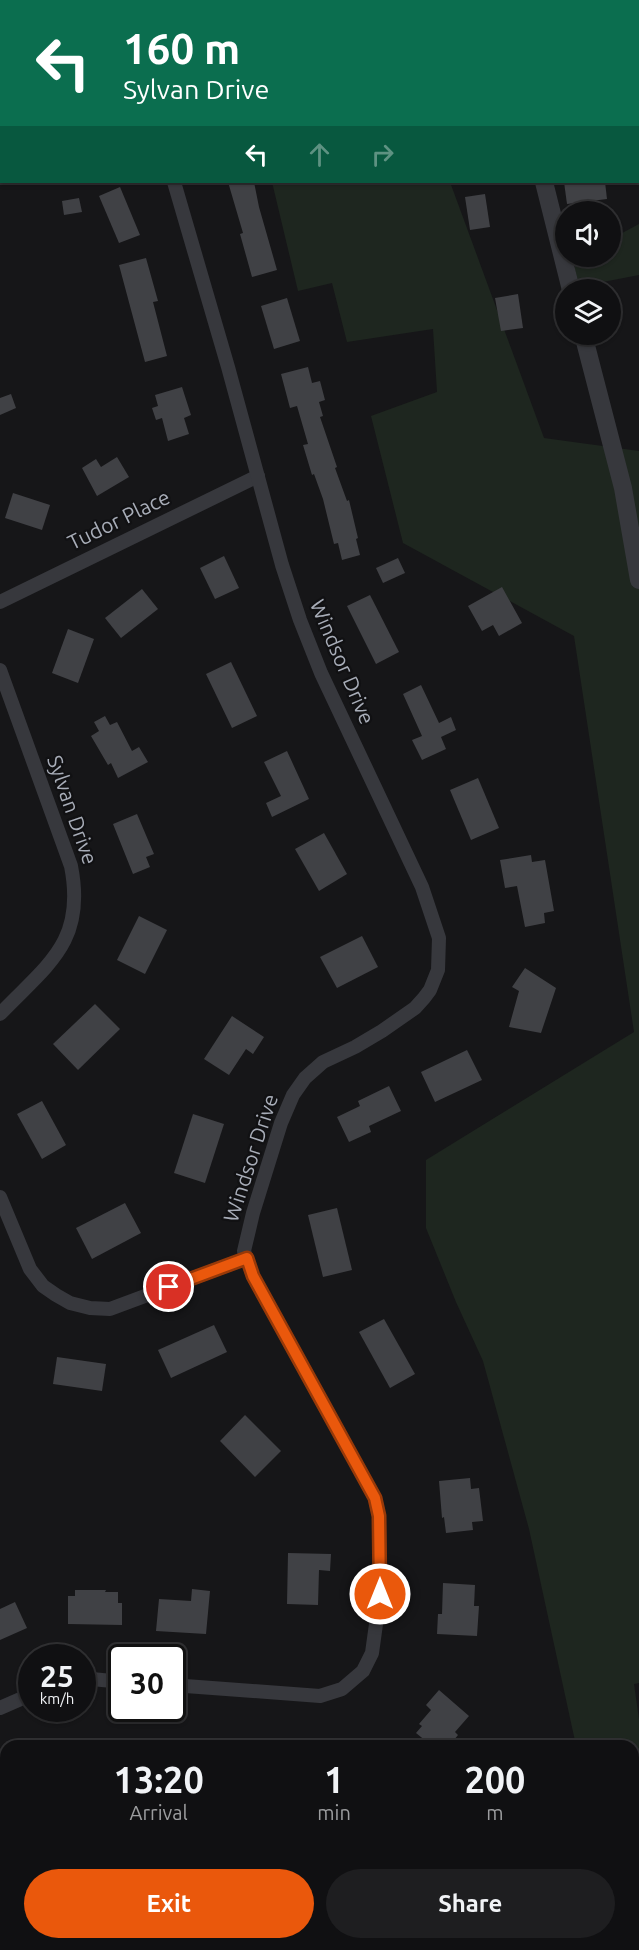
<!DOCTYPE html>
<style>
body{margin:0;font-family:Ubuntu,sans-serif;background:#1e1e20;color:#f1f3f6;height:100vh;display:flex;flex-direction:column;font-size:22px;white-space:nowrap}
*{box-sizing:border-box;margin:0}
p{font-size:20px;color:#9c9d9f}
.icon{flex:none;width:33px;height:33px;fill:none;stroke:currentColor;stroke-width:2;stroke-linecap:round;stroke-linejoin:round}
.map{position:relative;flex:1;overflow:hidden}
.side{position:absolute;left:0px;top:1740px;width:639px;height:210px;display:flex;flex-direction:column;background:#101012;border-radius:18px 18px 0 0;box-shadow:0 2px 4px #0004,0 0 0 2px #303032}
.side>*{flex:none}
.guide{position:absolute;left:0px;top:0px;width:639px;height:183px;box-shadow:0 2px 4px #0004,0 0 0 2px #303032;background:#0b6e4f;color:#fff;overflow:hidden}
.buttons{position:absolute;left:555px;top:201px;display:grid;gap:12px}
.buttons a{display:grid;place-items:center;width:66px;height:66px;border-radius:50%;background:#101012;box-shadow:0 2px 4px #0004,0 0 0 2px #303032;font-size:30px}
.speed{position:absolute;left:18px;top:1644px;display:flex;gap:12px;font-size:30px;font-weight:700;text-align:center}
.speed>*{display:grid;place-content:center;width:78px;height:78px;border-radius:50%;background:#101012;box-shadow:0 2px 4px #0004,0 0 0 2px #303032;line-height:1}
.speed small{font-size:15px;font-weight:400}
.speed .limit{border:3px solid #111;border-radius:9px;background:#fff;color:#111}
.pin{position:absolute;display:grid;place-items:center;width:51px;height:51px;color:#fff;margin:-26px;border:3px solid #fff;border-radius:50%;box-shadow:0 2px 6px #0007}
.me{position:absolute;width:66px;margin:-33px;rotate:0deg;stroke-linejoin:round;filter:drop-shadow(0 0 4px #0008)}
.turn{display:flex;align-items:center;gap:21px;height:126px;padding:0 24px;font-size:27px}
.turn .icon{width:78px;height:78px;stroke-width:2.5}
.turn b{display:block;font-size:42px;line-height:51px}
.lanes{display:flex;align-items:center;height:57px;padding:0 24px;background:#0003;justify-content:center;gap:30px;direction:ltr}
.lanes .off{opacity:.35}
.eta{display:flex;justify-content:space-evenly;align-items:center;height:102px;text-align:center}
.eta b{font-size:36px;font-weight:700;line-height:42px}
.button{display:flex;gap:12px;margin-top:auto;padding:12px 24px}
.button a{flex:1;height:69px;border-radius:36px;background:#ea580c;color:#fff;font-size:24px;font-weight:700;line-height:69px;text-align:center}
.button a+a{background:#1e1e20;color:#f1f3f6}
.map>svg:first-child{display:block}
</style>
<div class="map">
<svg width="639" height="1950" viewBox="0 0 639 1950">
<rect width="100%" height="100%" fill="#161618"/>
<g fill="#1e261f">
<path d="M229,0H404V1L230,2Z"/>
<path d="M272,182H450L544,438L639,451V1683L634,1684L639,1719V1845H633V1746H569L575,1741L529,1529L483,1361L456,1302L426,1228V1160L634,1032L574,636L403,543L371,416L437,392L433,329L347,342L332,283L298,291Z"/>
<path d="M639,224V275L572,288L576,257L610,256L611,239Z"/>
<path d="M6,1868V1944H205L183,1950H0V1869Z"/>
<path d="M249,1944H583L582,1950H263Z"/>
</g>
<g fill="#404145">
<path d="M228,182H254L259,207L277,270L252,277L240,234L243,233Z"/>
<path d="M564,182H605L607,199L567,204Z"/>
<path d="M120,187L140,235L119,243L99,196Z"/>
<path d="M485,194L490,227L470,230L465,197Z"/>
<path d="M79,198L82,212L64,215L62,201Z"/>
<path d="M146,258L158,301L153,302L167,356L145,362L119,265Z"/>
<path d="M518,294L523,328L501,331L495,298Z"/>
<path d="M287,298L300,341L274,349L261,306Z"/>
<path d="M308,367L312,383L320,381L325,400L319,402L323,416L320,417L337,467L335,468L347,501L349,500L358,538L356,539L360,555L342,560L338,543L334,544L323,499L314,474L312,475L303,445L308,444L297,406L290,408L281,374Z"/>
<path d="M182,387L191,415L184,418L189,434L168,441L162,418L156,420L152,408L158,406L155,395Z"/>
<path d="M11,394L16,408L0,415V398Z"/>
<path d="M117,457L129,477L97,496L82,468L96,459L101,467Z"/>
<path d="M13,493L50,505L42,530L5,518Z"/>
<path d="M224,556L239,588L215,599L200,568Z"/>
<path d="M398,558L405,573L383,583L376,568Z"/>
<path d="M502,587L522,623L499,636L493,625L482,631L468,606Z"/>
<path d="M142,589L158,609L121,638L105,618Z"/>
<path d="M370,595L399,652L376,664L347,606Z"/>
<path d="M68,629L94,639L78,683L52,673Z"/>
<path d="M231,662L257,716L232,728L206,674Z"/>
<path d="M421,685L439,723L451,717L456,730L441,737L446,749L422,760L412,740L422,736L403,694Z"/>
<path d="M105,716L110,725L117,722L132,751L139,747L148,762L118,778L111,763L108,765L91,736L99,731L94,722Z"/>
<path d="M287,751L309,799L272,817L266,803L281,796L264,762Z"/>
<path d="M478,778L499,828L471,840L450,790Z"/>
<path d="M137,814L154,854L146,857L150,867L133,874L113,824Z"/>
<path d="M324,833L347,874L319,891L295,849Z"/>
<path d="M531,855L532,862L545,860L554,911L544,913L545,923L525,927L517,886L505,888L500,860Z"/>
<path d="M139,916L167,930L145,974L117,960Z"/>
<path d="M362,936L378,967L337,988L320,957Z"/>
<path d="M525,968L556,988L541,1033L509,1027L519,991L512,987Z"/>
<path d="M95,1004L120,1029L78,1070L53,1044Z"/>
<path d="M232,1016L264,1037L253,1054L246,1049L229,1075L204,1059Z"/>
<path d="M467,1050L482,1080L435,1102L421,1072Z"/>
<path d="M389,1086L401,1111L369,1126L371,1132L349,1142L337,1117L360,1106L358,1101Z"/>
<path d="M42,1101L66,1145L42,1159L17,1114Z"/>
<path d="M193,1114L224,1124L205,1183L174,1173Z"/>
<path d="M125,1203L141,1233L92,1259L76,1228Z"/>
<path d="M337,1208L352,1270L323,1277L308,1215Z"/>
<path d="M384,1319L415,1374L390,1388L359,1332Z"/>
<path d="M214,1325L227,1352L171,1378L158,1350Z"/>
<path d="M57,1357L106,1364L102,1391L53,1384Z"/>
<path d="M245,1415L281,1451L255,1477L220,1441Z"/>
<path d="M470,1478L471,1489L479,1488L483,1521L472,1522L473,1530L446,1533L444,1517L442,1518L439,1481Z"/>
<path d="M288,1553L331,1554L330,1571L319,1570L318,1605L287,1604Z"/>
<path d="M443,1583L475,1585L474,1606H479L477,1636L437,1634L438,1614H442Z"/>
<path d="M192,1589L210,1591L206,1634L156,1631L159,1599L191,1601Z"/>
<path d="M75,1590H106L105,1592H118V1603H122V1625L68,1624V1596H75Z"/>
<path d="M15,1602L27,1628L0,1640V1609Z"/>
<path d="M439,1690L469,1716L455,1732L458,1735L449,1746H432L416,1733L422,1726L419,1724L431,1710L426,1705Z"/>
</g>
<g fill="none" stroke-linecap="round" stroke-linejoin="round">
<g stroke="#37383d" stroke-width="7">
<path d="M633,1879L639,1880"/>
<path d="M633,1924L639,1925"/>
</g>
<g stroke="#37383d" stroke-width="14">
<path d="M99,0L100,2"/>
<path d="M0,602L258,476"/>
<path d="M0,670L71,866C86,942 48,964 0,1014"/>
<path d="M0,1197L30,1269L43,1286L56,1295L70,1303L90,1308L110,1309L247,1258"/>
<path d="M82,1680L92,1679L122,1682"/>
<path d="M172,1685L320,1696L342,1689L363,1671L372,1653L380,1595L379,1516L375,1498L253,1276L244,1251L253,1213L281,1123L293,1095L305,1078L323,1062L355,1047L382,1031L415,1008L424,998L430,990L438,970L439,938L422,887L321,673L300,620L282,565L228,367L174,182"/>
<path d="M0,1708L32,1694"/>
<path d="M0,1810L6,1823"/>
<path d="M63,1944L66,1950"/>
</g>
<g stroke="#37383d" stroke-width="18">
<path d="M533,2V0"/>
<path d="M544,182L571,290"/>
<path d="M583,334L623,488L639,580"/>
</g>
</g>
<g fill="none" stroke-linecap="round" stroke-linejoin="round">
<defs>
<path id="route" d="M169,1287L247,1258L253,1276L375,1498L379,1516L380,1594"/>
</defs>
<use href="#route" stroke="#983908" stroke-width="15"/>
<use href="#route" stroke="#ea580c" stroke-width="10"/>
</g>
<g text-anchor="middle" stroke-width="4.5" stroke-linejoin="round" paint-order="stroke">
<g font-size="21" fill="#a8adb8" stroke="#111113">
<text transform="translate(119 520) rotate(-26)" y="7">Tudor Place</text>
<text transform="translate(342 662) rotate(67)" y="7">Windsor Drive</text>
<text transform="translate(72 810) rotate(71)" y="7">Sylvan Drive</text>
<text transform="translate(251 1158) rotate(-72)" y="7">Windsor Drive</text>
</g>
</g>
</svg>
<div class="buttons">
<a><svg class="icon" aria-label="sound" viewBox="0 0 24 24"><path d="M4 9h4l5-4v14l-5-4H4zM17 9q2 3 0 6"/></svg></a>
<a><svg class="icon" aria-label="layers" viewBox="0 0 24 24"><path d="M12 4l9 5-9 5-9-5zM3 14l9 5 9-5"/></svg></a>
</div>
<div class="speed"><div>25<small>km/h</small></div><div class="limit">30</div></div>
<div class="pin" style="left:169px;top:1287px;background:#d93025"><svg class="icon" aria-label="arrive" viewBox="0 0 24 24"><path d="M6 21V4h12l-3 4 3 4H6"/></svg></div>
<svg class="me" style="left:380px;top:1594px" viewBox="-20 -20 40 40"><circle r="17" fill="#ea580c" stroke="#fff" stroke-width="3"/><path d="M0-11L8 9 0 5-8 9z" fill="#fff"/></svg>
<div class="guide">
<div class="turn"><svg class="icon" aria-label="left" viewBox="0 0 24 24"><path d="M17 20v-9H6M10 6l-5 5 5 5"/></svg><div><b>160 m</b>Sylvan Drive</div></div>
<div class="lanes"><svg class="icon" aria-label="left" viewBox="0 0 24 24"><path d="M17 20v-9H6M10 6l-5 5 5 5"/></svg><svg class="icon off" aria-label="ahead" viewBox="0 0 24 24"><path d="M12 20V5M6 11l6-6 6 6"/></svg><svg class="icon off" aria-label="right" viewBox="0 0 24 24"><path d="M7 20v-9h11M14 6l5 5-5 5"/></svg></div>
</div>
<section class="side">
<div class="eta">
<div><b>13:20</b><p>Arrival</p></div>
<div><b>1</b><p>min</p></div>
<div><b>200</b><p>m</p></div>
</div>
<div class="button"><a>Exit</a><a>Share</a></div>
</section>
</div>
